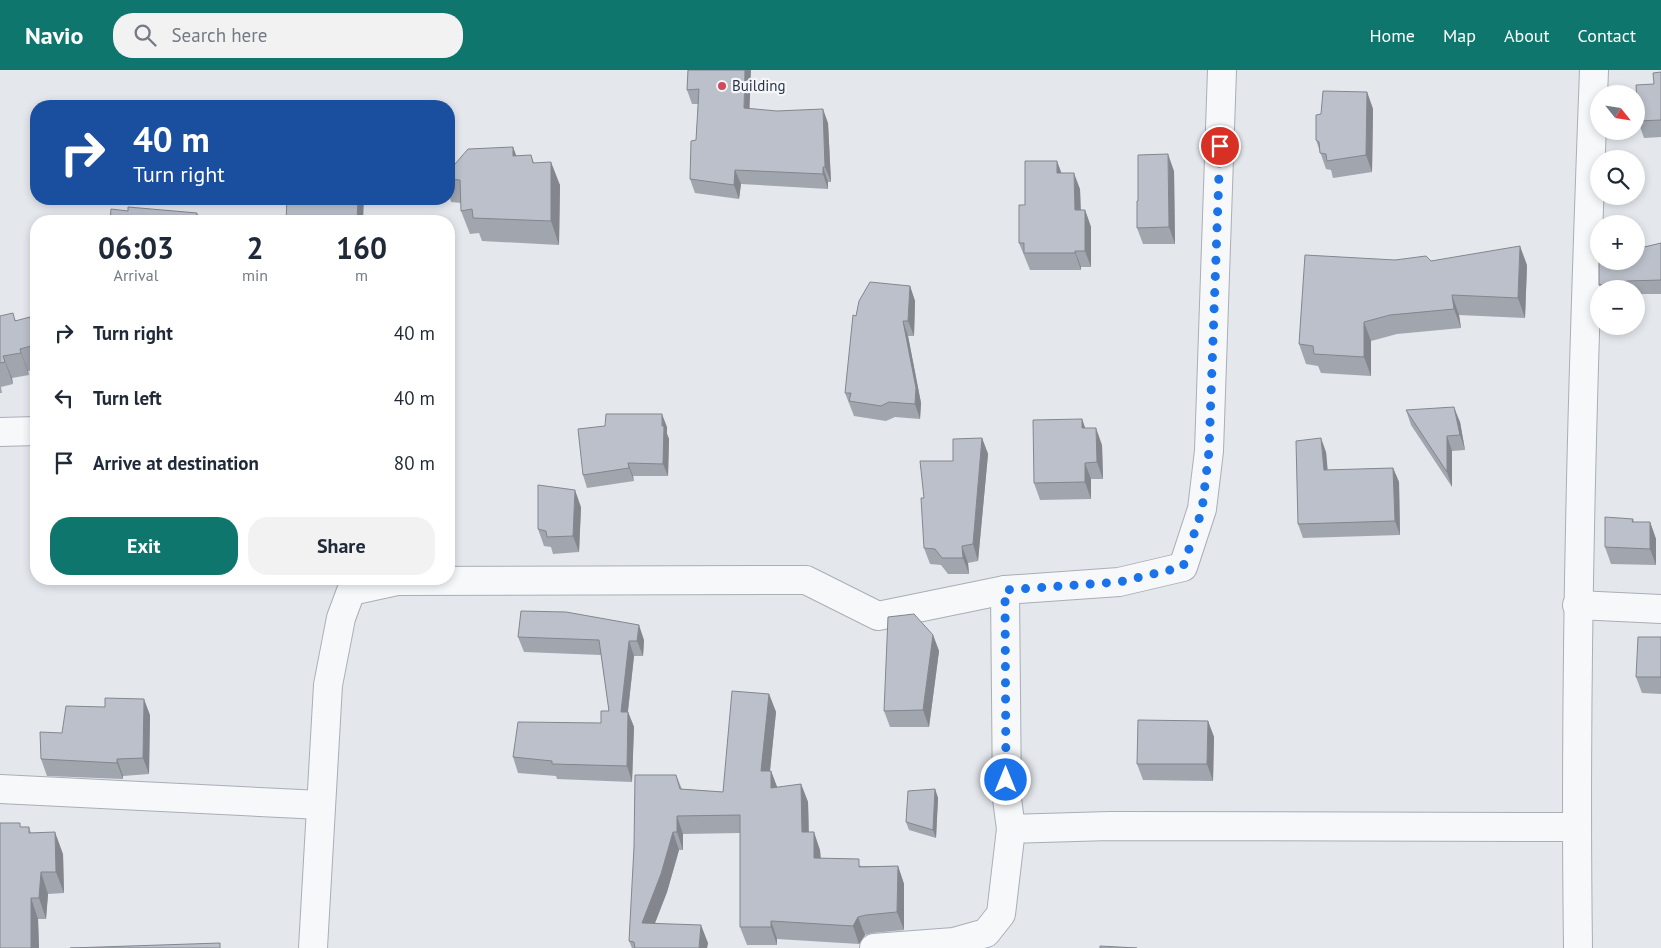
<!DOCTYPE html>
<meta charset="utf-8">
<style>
body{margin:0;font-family:"PT Sans",sans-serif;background:#f2f2f3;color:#1f2937;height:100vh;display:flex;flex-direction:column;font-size:19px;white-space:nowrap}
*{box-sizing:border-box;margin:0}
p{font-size:16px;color:#747a83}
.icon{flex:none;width:28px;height:28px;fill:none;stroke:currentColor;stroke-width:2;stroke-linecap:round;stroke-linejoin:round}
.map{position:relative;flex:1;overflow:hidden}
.side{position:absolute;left:30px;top:145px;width:425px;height:370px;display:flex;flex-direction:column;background:#fff;border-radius:20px;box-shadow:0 2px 8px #0003}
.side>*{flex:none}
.guide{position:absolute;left:30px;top:30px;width:425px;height:105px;border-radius:20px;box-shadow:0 2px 8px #0003;background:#1a4fa0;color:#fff;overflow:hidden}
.needle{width:32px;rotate:120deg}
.tools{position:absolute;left:1590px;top:15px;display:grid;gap:10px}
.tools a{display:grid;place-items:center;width:55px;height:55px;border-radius:50%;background:#fff;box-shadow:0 2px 8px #0003;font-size:25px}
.pin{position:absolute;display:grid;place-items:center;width:42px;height:42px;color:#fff;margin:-21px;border:2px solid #fff;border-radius:50%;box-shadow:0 1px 5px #0007}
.me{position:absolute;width:55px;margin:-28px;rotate:0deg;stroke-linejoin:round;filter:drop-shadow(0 0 4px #0008)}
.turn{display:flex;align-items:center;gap:18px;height:105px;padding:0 20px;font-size:22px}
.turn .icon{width:65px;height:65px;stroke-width:2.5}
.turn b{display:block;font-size:35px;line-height:42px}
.eta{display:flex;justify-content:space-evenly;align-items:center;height:85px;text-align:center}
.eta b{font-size:30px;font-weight:700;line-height:35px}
.cta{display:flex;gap:10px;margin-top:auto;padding:10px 20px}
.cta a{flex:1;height:58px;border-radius:20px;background:#0f766e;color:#fff;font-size:20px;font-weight:700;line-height:58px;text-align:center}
.cta a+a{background:#f2f2f3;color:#1f2937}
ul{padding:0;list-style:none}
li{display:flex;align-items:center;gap:15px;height:65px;padding:0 20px}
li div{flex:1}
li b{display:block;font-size:19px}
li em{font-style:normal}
header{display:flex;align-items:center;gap:30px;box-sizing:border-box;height:70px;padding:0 25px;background:#0f766e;color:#fff}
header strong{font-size:24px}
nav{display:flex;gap:28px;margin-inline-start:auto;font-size:18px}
.search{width:350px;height:45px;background:#f2f2f3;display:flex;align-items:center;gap:12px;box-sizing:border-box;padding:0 18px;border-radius:20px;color:#747a83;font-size:19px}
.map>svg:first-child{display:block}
</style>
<header>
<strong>Navio</strong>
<div class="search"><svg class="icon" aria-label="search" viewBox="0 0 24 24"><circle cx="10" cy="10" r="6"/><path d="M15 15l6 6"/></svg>Search here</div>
<nav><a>Home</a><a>Map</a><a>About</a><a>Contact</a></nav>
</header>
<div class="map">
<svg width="1661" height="878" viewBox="0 0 1661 878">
<rect width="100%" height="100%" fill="#e4e7ec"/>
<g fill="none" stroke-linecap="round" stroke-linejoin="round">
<defs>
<g id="minor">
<path d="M0,362L36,361"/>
<path d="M1005,520L1007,729L1011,759L1110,756L1576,757"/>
<path d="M1577,535L1661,539"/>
<path d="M0,719L321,735"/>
<path d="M313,878L328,615L341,548L351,521L397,511L806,510L878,546L1005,520L1119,512L1183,497L1202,439L1209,381L1222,0"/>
<path d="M874,878L954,872L986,863L1001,844L1011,759"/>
<path d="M1578,878C1574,585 1583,293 1594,0"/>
</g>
</defs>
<use href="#minor" stroke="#a9aeb7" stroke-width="30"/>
<use href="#minor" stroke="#f7f8fa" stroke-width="28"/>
</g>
<g fill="#a1a5ae">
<path d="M688,0L749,39L828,53L831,112H828V119L741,114L739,129L695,123L690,109L696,70L698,34H692L687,20Z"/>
<path d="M1661,2V67L1644,68L1638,51L1654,14Z"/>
<path d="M1367,22L1373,39L1372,102L1333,108L1331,100L1326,99L1316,70L1321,44Z"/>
<path d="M513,77L516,86L531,85L534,93L560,115L559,175L482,171L479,163L470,164L461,141V133L451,132L449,125V101Z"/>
<path d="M1174,101L1175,174H1143L1137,158L1138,131Z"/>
<path d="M1061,103L1080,119L1081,140H1085L1091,157V197H1081V200H1030L1019,173L1025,135Z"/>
<path d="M1661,173V224H1636V219H1601L1599,215Z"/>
<path d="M1395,190L1431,191L1527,195L1525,248L1459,245L1461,258L1397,264L1371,271V306L1321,303L1318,296L1306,294L1299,274Z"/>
<path d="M910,216L915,231L914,266H908L921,333L920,349L895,347L886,351L854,346L845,323L856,246Z"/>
<path d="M0,246L16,250L36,265V300L28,301L29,305L12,308L13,314L1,317L2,323H0Z"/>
<path d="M1406,340L1460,352L1465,380L1452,381V417L1411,355Z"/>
<path d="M1082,349L1085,358L1102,375L1103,409H1091V429L1040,430L1034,413Z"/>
<path d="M667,357V364L669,369L668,406H633L634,411L587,418L583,405Z"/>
<path d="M982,368L988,384L978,491L968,493L969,504H948L941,495L930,494L924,478V428L953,391Z"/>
<path d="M1326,382L1327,400L1393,398L1399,412L1400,465L1303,468L1298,454Z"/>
<path d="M581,437L579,482L553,484L551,477L544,476L538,459Z"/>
<path d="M1633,449L1634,452H1650L1656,469V495L1611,494L1605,477Z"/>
<path d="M933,565L939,581L929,657H890L884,641Z"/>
<path d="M518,567L644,570L643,586H634L628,642L634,657L632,712L557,709L556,706L518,703L513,687L601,653L609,641L601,585L524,582Z"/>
<path d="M1661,567V624L1642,623L1636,607Z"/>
<path d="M769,624L776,642L770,701H771L777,718L801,714L808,732L809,762L820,780L821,788L862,796H898L904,814V860L872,863L865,865L859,874L777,869V875H747L740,857V763L683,764V780H679L667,822L655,853L708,873L707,878H632L629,871L676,705L682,719L723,722Z"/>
<path d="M150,645L149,704L123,706V709L47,706L41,689L62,663Z"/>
<path d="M1208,651L1214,667L1213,711L1143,710L1137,694Z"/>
<path d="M935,719L938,728L936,768L909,760L906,752Z"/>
<path d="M22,757H29L31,763L63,784L64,823L48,824L46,849H38L39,878H0Z"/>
</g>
<g fill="#83868d">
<path d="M745,0H751L749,53L744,38Z"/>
<path d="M1367,22L1373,39L1372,102L1366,85Z"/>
<path d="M823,39L828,53L831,112L825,97Z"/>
<path d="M513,77L522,101L513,86Z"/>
<path d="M1168,84L1174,101L1175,174L1169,157Z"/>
<path d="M1057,91L1063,107L1057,103Z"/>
<path d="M551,92L560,115L559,175L551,151Z"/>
<path d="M823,97L828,112V119L823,104Z"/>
<path d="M735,100L741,114L739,129L734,115Z"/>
<path d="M1074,103L1080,119L1081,157L1075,140Z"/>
<path d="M358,129H364L363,151H357Z"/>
<path d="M1085,140L1091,157V197L1085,181Z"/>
<path d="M197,143L200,151H196Z"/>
<path d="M1520,176L1527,195L1525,248L1518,228Z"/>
<path d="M1075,181L1081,197V200L1075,183Z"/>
<path d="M910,216L915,231L914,266L908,251Z"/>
<path d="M1452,225L1459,245L1461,258L1454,239Z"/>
<path d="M30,247L36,265V278L35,275Z"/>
<path d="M903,251L908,266L921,333L920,349L915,334Z"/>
<path d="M1364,252L1371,271V306L1364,287Z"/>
<path d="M20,279L28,301L29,305L21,283Z"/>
<path d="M3,286L12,308L13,314L5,292Z"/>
<path d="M1454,337L1460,352L1465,380L1460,365Z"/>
<path d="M662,344L667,357V364L669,369L668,406L663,394Z"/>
<path d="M1082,349L1088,366L1082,358Z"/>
<path d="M1096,358L1102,375L1103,409L1097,392Z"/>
<path d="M1447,366L1452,381V417L1447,402Z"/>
<path d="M982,368L988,384L978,491L973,474Z"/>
<path d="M1321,368L1326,382L1329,414L1324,400Z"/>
<path d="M628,393L633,406L634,411L629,398Z"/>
<path d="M1085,393L1091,409V429L1085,412Z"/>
<path d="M1393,398L1399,412L1400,465L1395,451Z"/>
<path d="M575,420L581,437L579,482L573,466Z"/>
<path d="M1650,452L1656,469V495L1650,479Z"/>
<path d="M962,476L968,493L969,504L963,488Z"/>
<path d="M639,555L644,570L643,586L637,571Z"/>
<path d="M933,565L939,581L929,657L923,640Z"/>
<path d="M629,571L634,586L626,657L621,642Z"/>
<path d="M769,624L776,642L768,719L761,701Z"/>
<path d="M144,629L150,645L149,704L143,688Z"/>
<path d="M628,642L634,657L632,712L627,696Z"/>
<path d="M1208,651L1214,667L1213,711L1207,694Z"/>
<path d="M117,689L123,706V709L117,693Z"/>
<path d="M771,701L778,719L771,718Z"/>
<path d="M801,714L808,732L809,780L802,762Z"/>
<path d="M935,719L938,728L936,768L933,760Z"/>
<path d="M677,746L683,764V780L677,762Z"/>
<path d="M55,762L63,784L64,823L56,802Z"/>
<path d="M673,762L679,780L667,822L648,871L642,853Z"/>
<path d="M814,762L820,780L821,806L814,788Z"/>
<path d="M898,796L904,814V860L897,842Z"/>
<path d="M41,802L48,824L46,849L39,828Z"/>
<path d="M31,828L38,849L39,878H31Z"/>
<path d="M858,847L865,865L859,874L853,856Z"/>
<path d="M771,851L777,869V875L771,857Z"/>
<path d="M701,855L708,873L707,878H699Z"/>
</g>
<g fill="#bbc0ca" stroke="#83868d">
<path d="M688,0H745L744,38L777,41L823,39L825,97H823V104L735,100L734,115L690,109L691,71L696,70L699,19L687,20Z"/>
<path d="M1661,2V50L1638,51L1636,15L1654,14L1653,3Z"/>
<path d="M1323,21L1367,22L1366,85L1327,91L1326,84L1320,83L1319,72L1316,70V45L1321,44Z"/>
<path d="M302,33H439V36H301Z"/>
<path d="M513,77V86L531,85L533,93L551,92V151L473,148L472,139L461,141L460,110L449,109V101L468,79Z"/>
<path d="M1168,84L1169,157L1137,158V131H1138V85Z"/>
<path d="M1025,91H1057V103H1074L1075,140H1085V181H1075V183H1024V173H1019V135H1025Z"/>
<path d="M287,129H358L357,151H286Z"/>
<path d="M128,137L197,143L196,151H110L111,139L128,141Z"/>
<path d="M1661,173V210L1628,211L1599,215V188V191H1636V179Z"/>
<path d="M1520,176L1518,228L1452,225L1454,239L1390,245L1364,252V287L1314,284L1313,276L1299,274L1305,185L1395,190L1426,186L1431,191Z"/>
<path d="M870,212L910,216L908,251H903L916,318L915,334L889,332L881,336L849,331L851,323H845L853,245L856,246L859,231Z"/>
<path d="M13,243L15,251L30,247L35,275L20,279L21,283L3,286L5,292L0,293V246Z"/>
<path d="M1454,337L1460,365L1447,366V402L1406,340Z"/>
<path d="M606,344H662V356H664L663,394L628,393L629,398L583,405L578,359L605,356Z"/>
<path d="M1082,349V358H1096L1097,392L1085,393V412L1034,413L1033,350Z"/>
<path d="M982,368L973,474L962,476L963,488H942L935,479L924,478L921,428H924L920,391H953V369Z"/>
<path d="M1321,368L1324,400L1393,398L1395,451L1298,454L1296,371Z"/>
<path d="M538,415L575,420L573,466L547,467L546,461L538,459Z"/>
<path d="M1605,447L1633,449L1632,452H1650V479L1605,477Z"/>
<path d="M521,541L566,542L639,555L637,571H629L621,642H628L627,696L552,694V691L513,687L518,652L601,653V641H609L599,570L518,567Z"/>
<path d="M914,544L933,565L923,640L884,641L888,547Z"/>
<path d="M1638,567H1661V607H1636Z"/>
<path d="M732,621L769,624L761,701H771V718L801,714L802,762H814V788L859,789V797L898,796L897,842L866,845L858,847L853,856L771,851V857H740V745L677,746V762H673L661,804L642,853L701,855L699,878H635L634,872L629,871L634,777L635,705H676L680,719L723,722Z"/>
<path d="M105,628L144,629L143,688L117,689V693L41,689L40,662L62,663L66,636L105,637Z"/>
<path d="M1138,650L1208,651L1207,694H1137Z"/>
<path d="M935,719L933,760L906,752L908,721Z"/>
<path d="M0,753H20V757H29V763L55,762L56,802H41L39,828H31V878H0Z"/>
<path d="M220,873V878H70Z"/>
<path d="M1100,876L1137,878H1100Z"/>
</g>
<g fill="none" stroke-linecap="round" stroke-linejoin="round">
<path stroke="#1a73e8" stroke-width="9" stroke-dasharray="0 16.2" d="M1006,710L1005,520L1119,512L1183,497L1202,440L1209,381L1220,76"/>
</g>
<circle fill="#d1495b" stroke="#f4f6f9" stroke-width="2" cx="722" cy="16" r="5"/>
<g text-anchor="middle" stroke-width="4.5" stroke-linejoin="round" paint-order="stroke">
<g font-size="15" fill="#2b3445" stroke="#f4f6f9" text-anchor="start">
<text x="732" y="21">Building</text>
</g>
</g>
</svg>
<div class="tools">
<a><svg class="needle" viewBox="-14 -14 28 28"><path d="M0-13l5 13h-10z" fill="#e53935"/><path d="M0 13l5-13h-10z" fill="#747a83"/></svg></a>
<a><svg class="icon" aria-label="search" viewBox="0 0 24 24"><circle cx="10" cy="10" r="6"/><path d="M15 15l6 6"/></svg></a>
<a>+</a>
<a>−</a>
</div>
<div class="pin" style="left:1220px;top:76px;background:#d93025"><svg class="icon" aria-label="arrive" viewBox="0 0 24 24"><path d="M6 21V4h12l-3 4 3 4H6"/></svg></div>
<svg class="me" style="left:1006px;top:710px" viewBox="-20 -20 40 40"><circle r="17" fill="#1a73e8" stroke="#fff" stroke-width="3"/><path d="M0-11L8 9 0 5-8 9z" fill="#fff"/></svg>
<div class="guide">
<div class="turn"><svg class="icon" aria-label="right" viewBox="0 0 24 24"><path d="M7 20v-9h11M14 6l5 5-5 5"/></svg><div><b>40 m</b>Turn right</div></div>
</div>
<section class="side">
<div class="eta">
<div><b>06:03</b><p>Arrival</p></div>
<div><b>2</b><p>min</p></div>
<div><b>160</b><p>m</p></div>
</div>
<ul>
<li><svg class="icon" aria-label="right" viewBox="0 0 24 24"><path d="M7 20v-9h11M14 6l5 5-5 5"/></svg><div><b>Turn right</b></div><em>40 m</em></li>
<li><svg class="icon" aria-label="left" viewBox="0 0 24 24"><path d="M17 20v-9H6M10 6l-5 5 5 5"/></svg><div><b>Turn left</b></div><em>40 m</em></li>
<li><svg class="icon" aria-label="arrive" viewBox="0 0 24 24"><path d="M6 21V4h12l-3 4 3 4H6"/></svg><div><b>Arrive at destination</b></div><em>80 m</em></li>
</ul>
<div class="cta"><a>Exit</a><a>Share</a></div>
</section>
</div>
